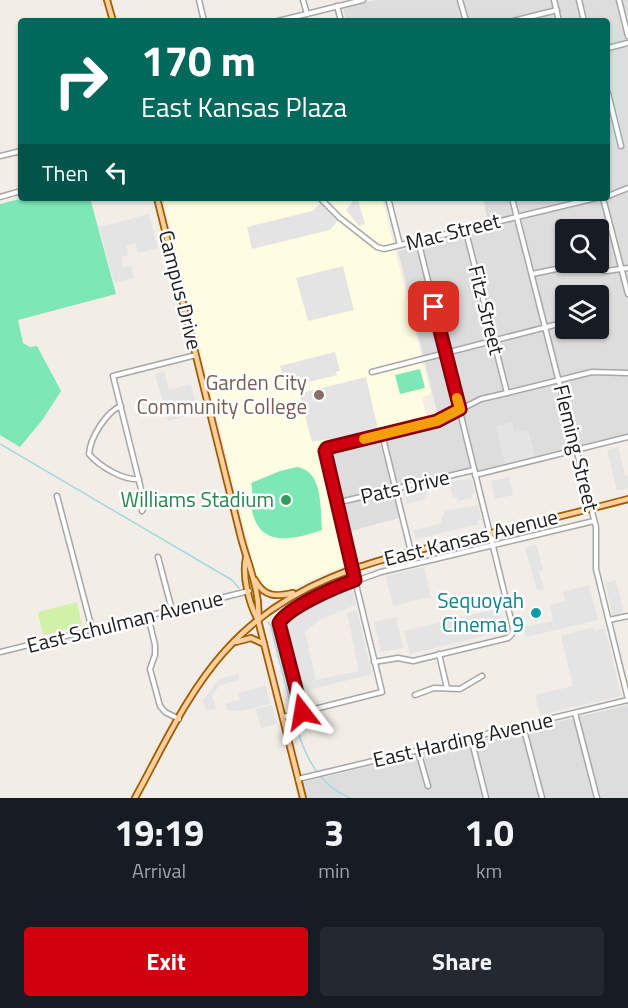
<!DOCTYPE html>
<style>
body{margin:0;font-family:"Titillium Web",sans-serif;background:#242831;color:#f1f3f6;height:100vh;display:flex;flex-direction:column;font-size:22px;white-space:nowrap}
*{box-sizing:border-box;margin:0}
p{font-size:20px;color:#9ea1a6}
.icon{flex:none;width:33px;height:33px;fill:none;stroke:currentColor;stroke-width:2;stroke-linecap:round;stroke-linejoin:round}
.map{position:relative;height:798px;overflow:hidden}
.drawer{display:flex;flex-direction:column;background:#171b24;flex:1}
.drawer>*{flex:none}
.banner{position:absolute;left:18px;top:18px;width:592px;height:183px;border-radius:6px;box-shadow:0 2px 4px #0004;background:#00695c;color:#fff;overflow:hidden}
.buttons{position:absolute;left:555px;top:219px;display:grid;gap:12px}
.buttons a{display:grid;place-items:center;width:54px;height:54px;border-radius:6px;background:#171b24;box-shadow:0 2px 4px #0004;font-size:30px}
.pin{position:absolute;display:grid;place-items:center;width:51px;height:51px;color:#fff;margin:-26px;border-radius:12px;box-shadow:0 3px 9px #0006}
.me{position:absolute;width:66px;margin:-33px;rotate:346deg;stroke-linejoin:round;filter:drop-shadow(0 0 4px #0008)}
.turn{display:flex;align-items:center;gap:21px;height:126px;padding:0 24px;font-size:27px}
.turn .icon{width:78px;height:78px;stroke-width:2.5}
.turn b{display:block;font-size:42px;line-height:51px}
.then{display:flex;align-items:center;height:57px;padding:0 24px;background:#0003;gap:12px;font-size:22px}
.eta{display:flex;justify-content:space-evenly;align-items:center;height:102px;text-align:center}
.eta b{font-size:36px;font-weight:700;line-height:42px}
.action{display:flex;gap:12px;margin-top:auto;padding:12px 24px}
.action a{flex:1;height:69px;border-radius:6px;background:#d00010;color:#fff;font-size:24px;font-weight:700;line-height:69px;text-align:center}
.action a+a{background:#242831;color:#f1f3f6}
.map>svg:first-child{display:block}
</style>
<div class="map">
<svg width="628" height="798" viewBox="0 0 628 798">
<rect width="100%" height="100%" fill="#f2ede6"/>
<g fill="#dedddd" fill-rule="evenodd">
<path d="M375,0H628V437L401,490L402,517L348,532L329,452L440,424L398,251L489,229L483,198H608V21H346L343,8ZM566,230H598V262H566ZM566,296H598V328H566Z"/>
<path d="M628,705V798H298L295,784Z"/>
</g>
<path fill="#fffde1" d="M163,198H382L431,394L422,397L427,419L322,446L321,452L347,565L316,577L287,592L281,594L268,590L257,578Z"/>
<path fill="#d1f0a8" d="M77,602L82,626L43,635L38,612Z"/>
<g fill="#7de7b6">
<path d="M24,198H90L116,294L18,320L23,343L30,347L37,346L61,391L43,419L20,447L0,435V204Z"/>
<path d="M420,369L425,388L400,394L395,375Z"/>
<path d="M297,467C324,471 320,510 322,530C295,539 261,549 252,511C250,502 254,492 251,483L280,471Z"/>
</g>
<g fill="#e4e4e4">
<path d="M358,200L365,224L359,226L346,210L353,201Z"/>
<path d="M323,201L340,218L330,230L252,249L247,227L312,211Z"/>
<path d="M149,214L158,248L138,253L135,243L126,246L128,255L121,257L123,267L131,266L134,278L114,283L99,227Z"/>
<path d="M343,266L354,310L308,321L296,278Z"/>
<path d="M335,352L340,371L336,372L337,375L286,388L280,366Z"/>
<path d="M164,371L169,390L191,384L198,413L168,421L155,374Z"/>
<path d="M366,377L378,429L329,441L328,439L312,442L300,396L302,393Z"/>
<path d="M512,422L514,432L528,430L535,457L505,464L496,426Z"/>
<path d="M618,447L625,475L628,476V488L617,491L607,450Z"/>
<path d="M509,477L513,495L495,499L491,481Z"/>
<path d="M471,478L475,493L471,494L472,498L458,501L457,497H453L449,482Z"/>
<path d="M426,488L427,494L424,496L426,499L406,504L403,493Z"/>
<path d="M478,505L481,520L478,521L479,524L416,539L413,530L440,524L445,511Z"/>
<path d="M536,544L543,570L539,571L544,589L537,590L525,548Z"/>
<path d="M424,567L431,597L393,606L386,576Z"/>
<path d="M616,580L624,614L613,617L605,583Z"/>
<path d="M351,585L356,605L321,619L305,632L316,680L359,671L347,613L357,610L372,674L301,692L284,623L321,600Z"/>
<path d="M589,585L598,620L526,637L523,627L553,621L550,605L565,601L563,592Z"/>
<path d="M500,608L504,631L410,654L404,631Z"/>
<path d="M396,617L403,648L381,652L374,622Z"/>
<path d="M594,627L595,631L605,628L621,696L540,715L535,695L573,686L561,636Z"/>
<path d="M238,674L239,680L220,685L212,695L216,709L206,711L203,700L219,679Z"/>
<path d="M266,686L270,704L241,711L227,710L225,703L240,700L238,693Z"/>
<path d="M272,705L277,724L261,728L256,709Z"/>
</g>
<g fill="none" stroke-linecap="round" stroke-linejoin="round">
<g stroke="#a3d9e3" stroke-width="1.5">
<path d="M0,444L232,580L239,588"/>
<path d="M268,622L271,626C276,649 282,671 288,694C298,734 307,780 350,798"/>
</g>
<defs>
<g id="minor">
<path d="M199,0L204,21"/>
<path d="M303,0L307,14"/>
<path d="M460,0L466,21"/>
<path d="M554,0L559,21"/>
<path d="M579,0L584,21"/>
<path d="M619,0L628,36"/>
<path d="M337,6L341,21"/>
<path d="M278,21L363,0"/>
<path d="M513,21L557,10"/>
<path d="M608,48L628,43"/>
<path d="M608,93L621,146"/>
<path d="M0,156L21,151"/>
<path d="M608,196L628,188"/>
<path d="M0,197L21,191"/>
<path d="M320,198L340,218L377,247L384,249L596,198"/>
<path d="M388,198L400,245"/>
<path d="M512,198L596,527V569L628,699"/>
<path d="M603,198L628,294"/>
<path d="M465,228L507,393"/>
<path d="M532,274L576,265L607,271L628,268"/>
<path d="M372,372L566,322"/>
<path d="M121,406C106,412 90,438 89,454C99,466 124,481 139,479"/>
<path d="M382,434L411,552"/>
<path d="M475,475L628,437"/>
<path d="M57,496L92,629"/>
<path d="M336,503L474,470"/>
<path d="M142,511L145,505L113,376L196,355"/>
<path d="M158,557L172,610"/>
<path d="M148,616L155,645V655L150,669L160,706L165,712L179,719"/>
<path d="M609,620L628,616"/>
<path d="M0,652L249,591"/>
<path d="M439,654L447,688"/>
<path d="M374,662L398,658L413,661L508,638L512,634L513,628L418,240"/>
<path d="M415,695L434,688L460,689L482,676"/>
<path d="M302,712L279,623L291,612L326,592L381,572L594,521"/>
<path d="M575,713L597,798"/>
<path d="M283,717L382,692L325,456L326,449L437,421L481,399L507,393L592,372L628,373"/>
<path d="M523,726L542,798"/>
<path d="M471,738L486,798"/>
<path d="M418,751L428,786"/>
<path d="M298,779L628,700"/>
</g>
<g id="major">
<path d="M107,0L113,21"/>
<path d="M157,198L241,538C248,565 261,592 258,620"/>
<path d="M246,558C242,576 249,604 258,620L303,798"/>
<path d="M255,580C264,597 276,597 293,593"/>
<path d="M236,642L251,638L264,644"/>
<path d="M135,798C162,749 187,693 225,651C291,577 377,560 469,538C522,526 575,513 628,499"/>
</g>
</defs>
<use href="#minor" stroke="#a7a7a7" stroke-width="7"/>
<use href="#major" stroke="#9c5d00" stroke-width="8"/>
<use href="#minor" stroke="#fff" stroke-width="4"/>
<use href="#major" stroke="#ffce9d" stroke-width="4.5"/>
</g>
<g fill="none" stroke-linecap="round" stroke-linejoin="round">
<defs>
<path id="route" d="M302,712L279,623C290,606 336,587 355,580L325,451L327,448L437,421L460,409L434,307"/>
</defs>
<use href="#route" stroke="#87000a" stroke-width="15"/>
<use href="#route" stroke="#d00010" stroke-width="10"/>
<path stroke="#f59e0b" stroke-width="10" d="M364,439L437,421L460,409L457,398"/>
</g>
<circle fill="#8d6e63" stroke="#fff" stroke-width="2" cx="319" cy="395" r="6"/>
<circle fill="#2e9e5b" stroke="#fff" stroke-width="2" cx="286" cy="500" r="6"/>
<circle fill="#0f9aa8" stroke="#fff" stroke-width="2" cx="536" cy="613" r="6"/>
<g text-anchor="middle" stroke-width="5" stroke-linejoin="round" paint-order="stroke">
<g font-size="21" fill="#202020" stroke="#fff">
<text transform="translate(453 232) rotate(-14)" y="7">Mac Street</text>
<text transform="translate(180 290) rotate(76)" y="7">Campus Drive</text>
<text transform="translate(486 310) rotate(76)" y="7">Fitz Street</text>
<text transform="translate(576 448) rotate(76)" y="7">Fleming Street</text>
<text transform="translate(405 487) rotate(-13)" y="7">Pats Drive</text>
<text transform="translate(471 538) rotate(-14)" y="7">East Kansas Avenue</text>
<text transform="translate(125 622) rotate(-14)" y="7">East Schulman Avenue</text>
<text transform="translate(463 740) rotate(-13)" y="7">East Harding Avenue</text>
</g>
<g font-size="21" fill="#785e54" stroke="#fff" text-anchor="end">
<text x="307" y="390">Garden City<tspan x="307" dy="24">Community College</tspan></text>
</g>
<g font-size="21" fill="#27864d" stroke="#fff" text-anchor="end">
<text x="274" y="507">Williams Stadium</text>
</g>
<g font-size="21" fill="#0d838f" stroke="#fff" text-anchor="end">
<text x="524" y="608">Sequoyah<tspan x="524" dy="24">Cinema 9</tspan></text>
</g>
</g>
</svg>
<div class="buttons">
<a><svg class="icon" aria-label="search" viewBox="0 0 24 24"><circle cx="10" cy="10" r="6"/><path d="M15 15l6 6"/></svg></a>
<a><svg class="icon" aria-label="layers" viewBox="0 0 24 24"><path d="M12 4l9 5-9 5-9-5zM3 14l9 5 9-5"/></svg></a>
</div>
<div class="pin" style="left:434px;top:307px;background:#d93025"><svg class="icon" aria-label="arrive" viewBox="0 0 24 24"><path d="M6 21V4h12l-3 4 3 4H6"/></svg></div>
<svg class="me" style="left:302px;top:712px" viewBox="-20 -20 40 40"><path d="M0-17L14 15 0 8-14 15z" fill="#d00010" stroke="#fff" stroke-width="4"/></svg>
<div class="banner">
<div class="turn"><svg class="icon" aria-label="right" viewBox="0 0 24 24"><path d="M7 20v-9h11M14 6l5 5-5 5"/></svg><div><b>170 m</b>East Kansas Plaza</div></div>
<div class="then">Then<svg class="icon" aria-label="left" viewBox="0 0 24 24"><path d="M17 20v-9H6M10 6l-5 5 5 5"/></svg></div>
</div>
</div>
<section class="drawer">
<div class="eta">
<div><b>19:19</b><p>Arrival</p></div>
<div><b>3</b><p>min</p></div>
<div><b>1.0</b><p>km</p></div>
</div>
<div class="action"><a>Exit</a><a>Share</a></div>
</section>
